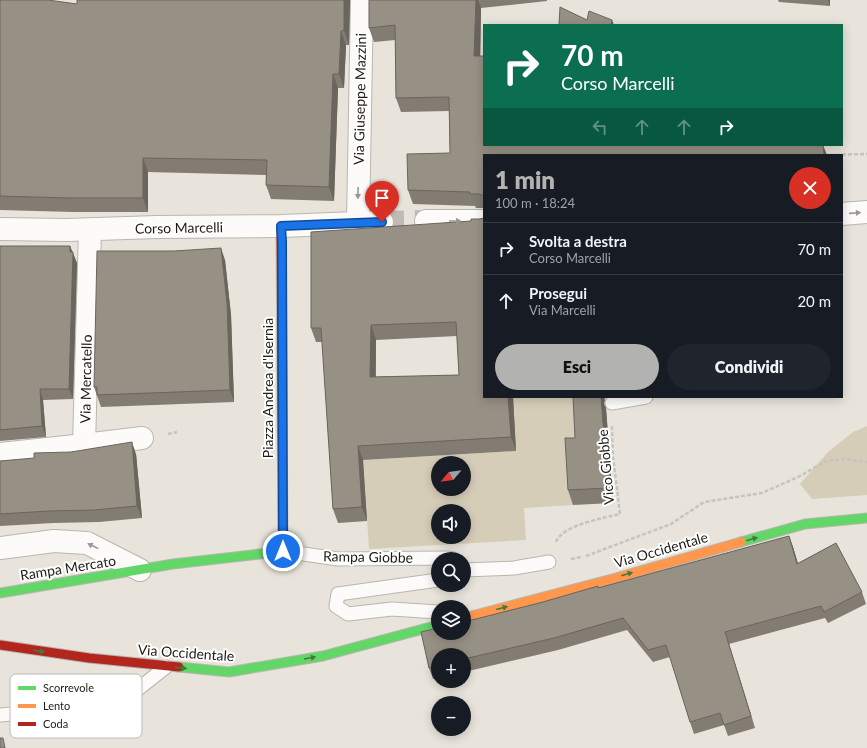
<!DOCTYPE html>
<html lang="it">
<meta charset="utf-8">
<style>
body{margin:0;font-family:Lato,sans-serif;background:#20242c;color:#f1f3f6;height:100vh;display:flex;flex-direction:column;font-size:15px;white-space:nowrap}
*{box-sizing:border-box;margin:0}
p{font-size:13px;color:#9ea1a6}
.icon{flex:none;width:22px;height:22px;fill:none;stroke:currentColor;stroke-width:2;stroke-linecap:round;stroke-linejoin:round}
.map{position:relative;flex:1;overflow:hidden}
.drawer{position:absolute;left:483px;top:154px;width:360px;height:244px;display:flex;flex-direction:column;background:#171b24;border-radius:0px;box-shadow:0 2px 10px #0003}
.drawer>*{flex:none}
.banner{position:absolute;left:483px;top:24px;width:360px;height:122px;border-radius:0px;box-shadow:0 2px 10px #0003;background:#0b6e4f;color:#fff;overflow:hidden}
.needle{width:26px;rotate:241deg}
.buttons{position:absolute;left:431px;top:456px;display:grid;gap:8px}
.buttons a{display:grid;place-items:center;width:40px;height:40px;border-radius:50%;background:#171b24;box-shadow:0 2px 10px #0003;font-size:20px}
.pin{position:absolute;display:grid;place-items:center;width:34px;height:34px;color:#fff;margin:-41px -17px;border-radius:50% 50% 50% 0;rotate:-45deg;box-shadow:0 0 4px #0007}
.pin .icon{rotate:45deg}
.me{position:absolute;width:44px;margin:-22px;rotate:0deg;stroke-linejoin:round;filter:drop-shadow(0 0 3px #0008)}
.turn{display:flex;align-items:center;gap:14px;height:84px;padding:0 12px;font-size:18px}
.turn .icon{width:52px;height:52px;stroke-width:2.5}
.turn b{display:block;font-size:28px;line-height:34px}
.lanes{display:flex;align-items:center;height:38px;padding:0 12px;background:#0003;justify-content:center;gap:20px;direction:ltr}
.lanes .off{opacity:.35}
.round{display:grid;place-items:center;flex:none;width:42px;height:42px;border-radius:21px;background:#20242c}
.summary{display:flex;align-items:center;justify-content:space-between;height:68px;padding:0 12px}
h1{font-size:24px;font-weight:800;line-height:30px;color:#b2b2b1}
.primary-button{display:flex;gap:8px;margin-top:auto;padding:8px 12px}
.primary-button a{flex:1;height:46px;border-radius:24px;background:#b2b2b1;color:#111;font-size:16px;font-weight:800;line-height:46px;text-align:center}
.primary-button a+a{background:#20242c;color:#f1f3f6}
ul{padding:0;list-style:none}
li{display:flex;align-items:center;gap:12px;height:52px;padding:0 12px;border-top:1px solid #363941}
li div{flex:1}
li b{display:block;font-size:15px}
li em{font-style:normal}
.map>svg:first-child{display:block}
</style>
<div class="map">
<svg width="867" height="748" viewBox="0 0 867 748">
<rect width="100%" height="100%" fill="#e8e4db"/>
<g fill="#d6cdb9" fill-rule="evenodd">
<path d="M513,397H577L581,452H570L573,505L524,508L526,540L369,549L363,460L516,451ZM438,463H464V489H438ZM438,511H464V537H438Z"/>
<path d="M867,426V495L812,499L800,484L828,452L853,432Z"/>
</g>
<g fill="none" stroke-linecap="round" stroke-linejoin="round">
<path stroke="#c0bcb4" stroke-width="22" stroke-dasharray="22 11" stroke-linecap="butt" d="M382,222L426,221"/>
<defs>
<g id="lane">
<path d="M612,403L646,397"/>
<path d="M283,551L338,559L447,558L453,559"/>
<path d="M464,570L514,568L549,562"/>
<path d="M438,580L338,594L336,606L348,614L392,609L438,612"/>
<path d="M0,715L34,712L128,697L166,667"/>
</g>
<g id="street">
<path d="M842,214L867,212"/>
<path d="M426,221H484"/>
<path d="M358,222L362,0"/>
<path d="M0,229L67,230L157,227L281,226L382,222"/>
<path d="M84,445L142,438"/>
<path d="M0,454L84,445L90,230"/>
<path d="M0,548L54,541L87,543L140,570"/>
</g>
<g id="fast">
<path d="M741,542L805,524L867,518"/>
<path d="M0,593L173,564L277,552"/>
<path d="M179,667L229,672L323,656L438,625"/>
</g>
<path id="slow" d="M464,618L616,578L741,542"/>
<g id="jam">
<path d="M277,552L283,551L281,226"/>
<path d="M0,645L89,658L179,667"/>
</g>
</defs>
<use href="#lane" stroke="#b9b6af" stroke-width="15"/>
<use href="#street" stroke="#b9b6af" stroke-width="24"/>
<use href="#fast" stroke="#b9b6af" stroke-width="11"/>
<use href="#slow" stroke="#b9b6af" stroke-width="11"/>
<use href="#jam" stroke="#b9b6af" stroke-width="11"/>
<g stroke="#c5c4c1" stroke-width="2.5" stroke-dasharray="4 2" stroke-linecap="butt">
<path d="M824,155L867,154"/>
<path d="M168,434L177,432"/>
<path d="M556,542C562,525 604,518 620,514L613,456L612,425"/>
<path d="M586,556L671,524L704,502L762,493L798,477L826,461L842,459L867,462"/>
<path d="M571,559L581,557"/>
</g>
<use href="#lane" stroke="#fcfbfa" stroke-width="13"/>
<use href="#street" stroke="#fcfbfa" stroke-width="22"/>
<use href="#fast" stroke="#63d668" stroke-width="9"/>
<use href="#slow" stroke="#ff974d" stroke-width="9"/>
<use href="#jam" stroke="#b3261e" stroke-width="9"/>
</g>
<g fill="#827c72" fill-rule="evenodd">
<path d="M0,0L77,4V0H350L349,45H346L344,88H338L334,201L271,199L266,185V175L148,172V212H73L0,210Z"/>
<path d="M369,0H547V1L481,8L480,56L484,155V208H476L475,206L413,204L408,190L450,153L449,111L401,112L396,98L395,40L374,42L369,28Z"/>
<path d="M778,0H830V6L779,2Z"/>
<path d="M479,219L484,397H513L516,451L363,460L367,521L338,523L333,509L322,342H316L311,328L471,221ZM457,336L459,375L376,377V340Z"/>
<path d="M0,246H70L77,263L73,399L43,400L46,437L0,441Z"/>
<path d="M225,260L231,315L234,402L101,407L94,387Z"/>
<path d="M605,399L604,404L606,408L613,503L573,505L568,490L575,438Z"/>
<path d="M136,454L142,518L99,522L53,523L0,526V461Z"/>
<path d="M789,536L793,547L798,563L836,543L862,592L866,604L828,623L825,618L729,644L755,728L728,736L724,725L694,734L690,722L670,657L653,662L627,630L558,650L464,672V655H438V678L433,679L429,668L421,632L438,628V633H464V622L543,602L598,586V588Z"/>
</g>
<g fill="#6a655d">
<path d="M344,0H350L349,45L344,30Z"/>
<path d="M476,0H478L481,8L480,71L474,56Z"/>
<path d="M828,0H830V6Z"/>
<path d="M612,20L614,25H611Z"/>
<path d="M341,31L346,45L344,88L339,74Z"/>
<path d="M333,74L338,88L334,201L329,187Z"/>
<path d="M823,145L827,155H824Z"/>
<path d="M143,158L148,172V212L143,198Z"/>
<path d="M70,246L77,263L73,399L69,389Z"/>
<path d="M221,248L225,260L231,315L234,402L230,390Z"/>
<path d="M371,325L376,340L375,392L370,377Z"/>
<path d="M40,389L43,400L46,437L42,426Z"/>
<path d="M508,397H513L516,451L511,437Z"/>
<path d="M601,397H605L604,404L606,408L613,503L608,488Z"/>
<path d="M132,442L136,454L142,518L137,506Z"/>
<path d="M358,446L363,460L367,521L362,507Z"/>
<path d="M789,536L793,547L801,575L797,564Z"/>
<path d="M725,632L729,644L755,728L751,716Z"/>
</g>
<g fill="#979085" stroke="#6a655d" fill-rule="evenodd">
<path d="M0,0H48L77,4V0H344V30L341,31L339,74H333L329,187L266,185L267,160L143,158V198H68L0,196Z"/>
<path d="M369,0H476L474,56H484V145H823L824,155H484V196L479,194H470V192L408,190L407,154L450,153L449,97L396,98L395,25L369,28Z"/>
<path d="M560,7L587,20L589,11L612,20L611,25H559Z"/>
<path d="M484,218V397H508L511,437L358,446L362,507L333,509L321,328H311V232L471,221V219H479ZM456,322L459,375L370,377L371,325Z"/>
<path d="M0,246H70V252H73L69,389H40L42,426L0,430Z"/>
<path d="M221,248L227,303L230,390L97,395V387H94L97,251H174Z"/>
<path d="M573,397H601L608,488L568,490L565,438H575Z"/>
<path d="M132,442L137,506L94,510L49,511L0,514V461L34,458V453L71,452Z"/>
<path d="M789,536L797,564L836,543L862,592L824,612L821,606L725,632L751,716L724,725L720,713L690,722L666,645L648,650L623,618L554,638L464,659V655H438V666L429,668L421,632L438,628V633H464V622L543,602L598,586V588Z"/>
<path d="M0,738H3L5,748H0Z"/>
</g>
<defs><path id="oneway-solid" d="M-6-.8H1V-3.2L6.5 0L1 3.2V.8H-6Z"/></defs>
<g fill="#999794">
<use href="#oneway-solid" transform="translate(358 193) rotate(91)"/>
<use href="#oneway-solid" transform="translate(855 213) rotate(-4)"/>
<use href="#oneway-solid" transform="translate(455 221)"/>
<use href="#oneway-solid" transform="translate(93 546) rotate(-154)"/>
</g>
<g fill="#417940">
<use href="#oneway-solid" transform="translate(752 539) rotate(-16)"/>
<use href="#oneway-solid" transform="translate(627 574) rotate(-16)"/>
<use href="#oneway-solid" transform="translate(502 608) rotate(-15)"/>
<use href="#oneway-solid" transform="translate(39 651) rotate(9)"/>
<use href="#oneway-solid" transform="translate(310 658) rotate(-10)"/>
<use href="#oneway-solid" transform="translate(181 668) rotate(5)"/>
</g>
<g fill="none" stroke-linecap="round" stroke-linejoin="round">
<defs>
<path id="route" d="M283,551L282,242L281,226L382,222"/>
</defs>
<use href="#route" stroke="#114b97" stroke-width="10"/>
<use href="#route" stroke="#1a73e8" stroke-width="7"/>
</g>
<g text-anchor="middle" stroke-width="4" stroke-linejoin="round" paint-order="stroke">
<g font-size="14" fill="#1f1c17" stroke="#fff">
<text transform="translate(360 99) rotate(-89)" y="5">Via Giuseppe Mazzini</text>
<text transform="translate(179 228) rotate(-1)" y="5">Corso Marcelli</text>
<text transform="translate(86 379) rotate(-89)" y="5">Via Mercatello</text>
<text transform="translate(268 388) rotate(-90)" y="5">Piazza Andrea d'Isernia</text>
<text transform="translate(606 467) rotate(-95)" y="5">Vico Giobbe</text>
<text transform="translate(661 550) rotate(-16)" y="5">Via Occidentale</text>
<text transform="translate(368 557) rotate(1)" y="5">Rampa Giobbe</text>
<text transform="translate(68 568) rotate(-9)" y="5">Rampa Mercato</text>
<text transform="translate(186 653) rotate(4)" y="5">Via Occidentale</text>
</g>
</g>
<rect x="10" y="674" width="132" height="64" rx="6" fill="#fff" stroke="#bcbbb9" stroke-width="1"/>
<rect x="18" y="686" width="18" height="4" fill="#63d668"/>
<rect x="18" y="704" width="18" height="4" fill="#ff974d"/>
<rect x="18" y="722" width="18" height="4" fill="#b3261e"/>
<g font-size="11" fill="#1f1c17">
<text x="43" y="692">Scorrevole</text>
<text x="43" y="710">Lento</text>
<text x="43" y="728">Coda</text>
</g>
</svg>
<div class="buttons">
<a><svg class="needle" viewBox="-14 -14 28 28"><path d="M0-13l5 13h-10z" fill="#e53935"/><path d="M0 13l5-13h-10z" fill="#9ea1a6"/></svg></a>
<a><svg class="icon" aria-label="sound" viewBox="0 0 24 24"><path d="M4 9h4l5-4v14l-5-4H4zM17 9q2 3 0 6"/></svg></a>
<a><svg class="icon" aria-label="search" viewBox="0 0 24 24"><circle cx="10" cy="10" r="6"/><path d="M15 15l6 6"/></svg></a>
<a><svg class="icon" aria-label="layers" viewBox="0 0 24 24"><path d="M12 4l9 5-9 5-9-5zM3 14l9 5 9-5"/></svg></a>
<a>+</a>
<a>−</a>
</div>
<div class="pin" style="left:382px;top:222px;background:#d93025"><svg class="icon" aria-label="arrive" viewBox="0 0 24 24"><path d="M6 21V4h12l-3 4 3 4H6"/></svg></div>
<svg class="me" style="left:283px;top:551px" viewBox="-20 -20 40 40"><circle r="17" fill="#1a73e8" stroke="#fff" stroke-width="3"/><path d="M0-11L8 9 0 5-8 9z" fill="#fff"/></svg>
<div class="banner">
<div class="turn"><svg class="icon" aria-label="right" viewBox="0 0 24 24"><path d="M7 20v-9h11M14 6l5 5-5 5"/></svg><div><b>70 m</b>Corso Marcelli</div></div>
<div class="lanes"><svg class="icon off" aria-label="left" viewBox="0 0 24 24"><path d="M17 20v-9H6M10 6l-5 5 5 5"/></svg><svg class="icon off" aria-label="ahead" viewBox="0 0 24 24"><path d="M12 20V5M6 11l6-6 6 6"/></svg><svg class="icon off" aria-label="ahead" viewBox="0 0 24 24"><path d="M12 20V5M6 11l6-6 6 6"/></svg><svg class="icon" aria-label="right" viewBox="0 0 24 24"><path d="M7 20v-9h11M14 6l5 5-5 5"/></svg></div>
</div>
<section class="drawer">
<div class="summary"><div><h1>1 min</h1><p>100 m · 18:24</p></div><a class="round" style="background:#d93025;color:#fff"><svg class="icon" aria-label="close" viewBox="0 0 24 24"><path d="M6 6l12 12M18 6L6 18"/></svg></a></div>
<ul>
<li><svg class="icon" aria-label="right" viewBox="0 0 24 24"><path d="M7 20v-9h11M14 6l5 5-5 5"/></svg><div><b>Svolta a destra</b><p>Corso Marcelli</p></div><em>70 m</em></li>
<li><svg class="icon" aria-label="ahead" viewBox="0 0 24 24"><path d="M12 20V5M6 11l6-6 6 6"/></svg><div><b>Prosegui</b><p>Via Marcelli</p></div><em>20 m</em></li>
</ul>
<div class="primary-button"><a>Esci</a><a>Condividi</a></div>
</section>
</div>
